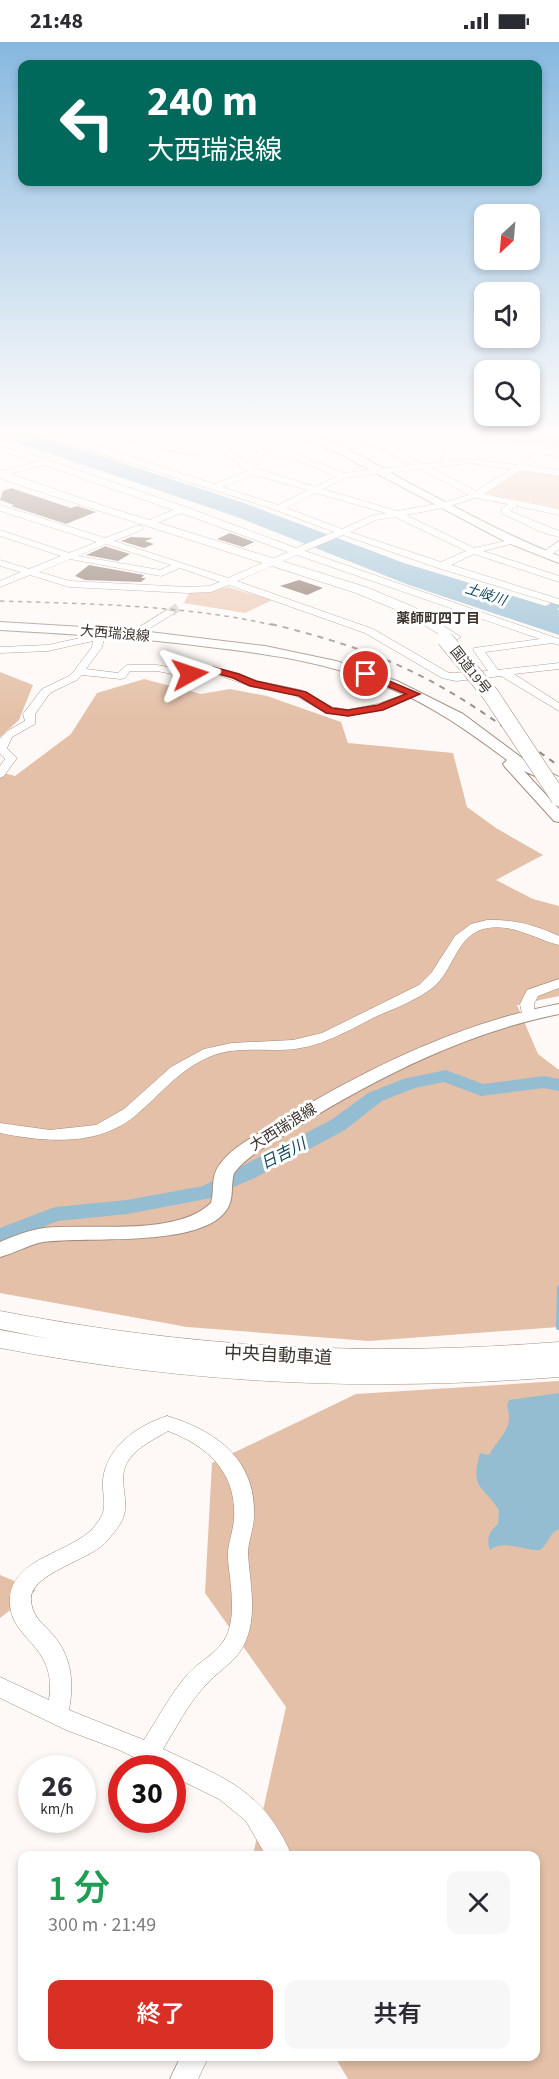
<!DOCTYPE html>
<html lang="ja">
<meta charset="utf-8">
<style>
body{margin:0;font-family:"Source Sans 3","Noto Sans JP",sans-serif;background:#f7f7f7;color:#2b2b33;height:100vh;display:flex;flex-direction:column;font-size:22px;white-space:nowrap}
*{box-sizing:border-box;margin:0}
p{font-size:20px;color:#7c7c81}
.icon{flex:none;width:33px;height:33px;fill:none;stroke:currentColor;stroke-width:2;stroke-linecap:round;stroke-linejoin:round}
.map{position:relative;flex:1;overflow:hidden}
.side{position:absolute;left:18px;top:1809px;width:522px;height:210px;display:flex;flex-direction:column;background:#fff;border-radius:12px;box-shadow:0 3px 9px #0003}
.side>*{flex:none}
.hud{position:absolute;left:18px;top:18px;width:524px;height:126px;border-radius:12px;box-shadow:0 3px 9px #0003;background:#00695c;color:#fff;overflow:hidden}
.needle{width:39px;rotate:206deg}
.fabs{position:absolute;left:474px;top:162px;display:grid;gap:12px}
.fabs a{display:grid;place-items:center;width:66px;height:66px;border-radius:12px;background:#fff;box-shadow:0 3px 9px #0003;font-size:30px}
.speed{position:absolute;left:18px;top:1713px;display:flex;gap:12px;font-size:30px;font-weight:700;text-align:center}
.speed>*{display:grid;place-content:center;width:78px;height:78px;border-radius:50%;background:#fff;box-shadow:0 3px 9px #0003;line-height:1}
.speed small{font-size:15px;font-weight:400}
.speed .limit{border:9px solid #d22;background:#fff;color:#111}
.pin{position:absolute;display:grid;place-items:center;width:51px;height:51px;color:#fff;margin:-26px;border:3px solid #fff;border-radius:50%;box-shadow:0 2px 6px #0007}
.me{position:absolute;width:66px;margin:-33px;rotate:85deg;stroke-linejoin:round;filter:drop-shadow(0 0 4px #0008)}
.turn{display:flex;align-items:center;gap:21px;height:126px;padding:0 30px;font-size:27px}
.turn .icon{width:78px;height:78px;stroke-width:2.5}
.turn b{display:block;font-size:42px;line-height:51px}
.round{display:grid;place-items:center;flex:none;width:63px;height:63px;border-radius:12px;background:#f7f7f7}
.headline{display:flex;align-items:center;justify-content:space-between;height:102px;padding:0 30px}
h1{font-size:36px;font-weight:600;line-height:45px;color:#1e9e55}
.button{display:flex;gap:12px;margin-top:auto;padding:12px 30px}
.button a{flex:1;height:69px;border-radius:12px;background:#d93025;color:#fff;font-size:24px;font-weight:600;line-height:69px;text-align:center}
.button a+a{background:#f7f7f7;color:#2b2b33}
.status{display:flex;justify-content:space-between;align-items:center;height:42px;padding:0 30px;background:#fff;direction:ltr}
.status svg{height:16px;fill:currentColor}
.map>svg:first-child{display:block}
</style>
<div class="status"><b>21:48</b><svg viewBox="0 0 49 12"><path d="M0 12V9h3v3zM5 12V6h3v6zM10 12V3h3v9zM15 12V0h3v12zM26 1h20v11H26zM47 4h2v5h-2z"/></svg></div>
<div class="map">
<svg width="559" height="2037" viewBox="0 0 559 2037">
<rect width="100%" height="100%" fill="#fef9f6"/>
<g fill="#ebc7b1">
<path d="M520,428L559,433V466L483,451Z"/>
<path d="M228,545L272,558L245,571L184,561L189,551H205Z"/>
</g>
<g fill="#e4c0a8">
<path d="M477,391H559V408L548,404L479,399Z"/>
<path d="M0,630L33,643L19,678L0,695Z"/>
<path d="M144,637L201,652L230,647L267,654L341,680L348,701L453,711L467,765L496,786L543,813L496,838L533,857L559,864V954L517,963L538,1012L559,1028V1285L369,1299L187,1285L0,1251V730L15,734L71,692L97,651Z"/>
<path d="M559,1339V2037H348L335,2015L536,2014V1814L253,1813L286,1665L205,1551L212,1421L356,1352Z"/>
<path d="M0,1533L36,1548L0,1576Z"/>
</g>
<g fill="#94bdd2">
<path d="M0,391L34,392L241,460L404,521L559,568V593L409,543L237,475L28,404L0,398Z"/>
<path d="M559,1351V1487C548,1492 549,1502 540,1508C523,1509 504,1497 490,1508C486,1496 489,1490 498,1482L499,1468C482,1442 470,1448 480,1411L489,1413C495,1401 507,1392 509,1378C510,1370 505,1366 509,1358Z"/>
</g>
<g fill="none" stroke-linecap="round" stroke-linejoin="round">
<path stroke="#94bdd2" stroke-width="4" d="M558,1286L559,1245"/>
<g fill="#94bdd2" fill-rule="evenodd">
<path d="M559,556V566L549,574H539L538,571L539,568Z"/>
<path d="M446,1028L483,1042L544,1034L559,1037V1049L544,1046L481,1054L444,1040L415,1046L382,1059L345,1088L255,1136L226,1148L217,1155L127,1172L58,1179L0,1202V1186L55,1165L127,1158L203,1144L331,1078L368,1051L403,1037Z"/>
</g>
</g>
<g fill="#826d5f">
<path d="M11,446L71,466L77,464L96,470L66,482L11,464L14,463L0,458L3,449Z"/>
<path d="M230,491L254,500L243,505L217,497Z"/>
<path d="M131,495L153,496L145,499L154,502L144,506L121,499Z"/>
<path d="M106,504L107,505L130,512L118,519L86,513Z"/>
<path d="M89,523L144,533L141,536H146L141,540L85,538L75,534Z"/>
<path d="M299,538L323,546L307,553L280,544Z"/>
</g>
<g fill="none" stroke-linecap="round" stroke-linejoin="round">
<path stroke="#d8d2ce" stroke-width="9" stroke-dasharray="9 4.5" stroke-linecap="butt" d="M171,570L178,565"/>
<defs>
<g id="minor">
<path d="M37,391H51L73,396L214,442L248,429L219,408L177,391C204,391 227,406 248,421L274,409L233,391H244L265,399L292,391H321L302,396L298,394L272,402L344,431L413,423L374,403L336,410V406L367,400L353,391C364,391 367,396 376,398C382,399 411,391 423,391L383,401L423,422L444,420L434,410L443,397L423,391L451,394L452,396L442,410L452,419L469,417L518,423L543,407L559,411V416L547,412L527,424L559,428V434L521,428L484,452L559,467V473L517,464L510,469L559,489V495L541,490L501,471V467L508,462L476,456L443,466L406,473L474,506L515,497V501L483,509L559,534V540L474,512L451,523L559,557V563L438,526L343,493L305,509L559,597V603L552,601L485,610L498,628L559,621V627L514,632L559,661V669L501,634L456,639L442,636L365,591L229,543L211,550L188,551L69,545L30,533L0,545V539L21,530L0,524V518L29,527L61,514L0,494V488L69,511L97,500L0,469V463L105,496L136,484H142V488L114,499L228,536L288,510L181,471L157,481H151V477L173,468L44,423L0,434V430L36,420L0,409V405L21,409L186,465L296,506L334,490L276,468ZM281,412L336,434L315,445L253,425ZM469,421L511,427L476,449L431,426ZM420,427L469,453L442,461L397,469L323,447L345,436ZM254,433L308,448L278,463L222,445ZM316,451L386,471L371,474L342,487L286,466ZM395,475L466,509L441,520L350,490L376,478ZM106,502L171,523L160,528L78,514ZM297,513L540,597L474,606L473,608L488,629L449,631L373,587L237,539ZM70,517L161,534L180,526L220,540L209,544L188,545L70,539L39,530Z"/>
<path d="M94,391H110L201,412L197,414Z"/>
<path d="M559,499V507L548,515H542V511Z"/>
<path d="M167,568L176,570L137,594L128,592Z"/>
<path d="M117,588L121,589V593L104,597L102,605L86,627L118,631L127,623H157L201,631L213,625L240,632L257,639L301,648L332,665L348,668L377,662L415,649L420,652L384,667L348,674L325,670L294,653L250,644L215,632L203,638L157,629H130L125,636L121,637L82,633L77,638L50,651L35,672V682L12,695L7,706L17,716L4,734L0,736V724L5,717L0,712V696L9,688L25,679L23,672L42,647L69,634L75,628L92,605L93,599L48,609L0,611V605L48,603Z"/>
<path d="M487,878C512,877 536,883 559,894V903C534,897 508,878 480,888C454,898 452,935 428,949C412,960 393,967 375,975C349,988 325,1003 295,1007C269,1010 239,1004 214,1013C181,1025 161,1052 135,1074C97,1105 45,1100 0,1091V1081L50,1088L96,1083L124,1067L171,1025L204,1007L232,1001L293,998L322,991L419,943L432,930L455,894L471,882Z"/>
<path d="M559,937V946L538,954L534,962L535,973L533,976H523L520,962L527,948Z"/>
<path d="M167,1374C217,1389 257,1418 254,1476C253,1489 248,1500 248,1512C250,1542 258,1575 244,1603C235,1621 216,1630 203,1646C187,1664 176,1686 163,1707C224,1736 263,1747 292,1814H266L246,1779L219,1757L172,1734V1726H157L117,1707L66,1688L0,1656V1635L49,1658C58,1600 7,1599 10,1556C13,1515 72,1511 94,1485C110,1466 102,1460 103,1438C106,1405 138,1383 167,1374ZM168,1389C208,1404 237,1431 234,1477C233,1491 227,1503 228,1517C230,1541 237,1572 226,1595C218,1611 198,1620 187,1633C170,1653 158,1676 144,1698L69,1668C74,1641 72,1616 54,1594C43,1581 31,1575 31,1556C32,1531 90,1518 106,1500C112,1493 122,1482 124,1473C129,1456 117,1436 128,1419C137,1405 155,1397 168,1389Z"/>
<path d="M181,2014H209L198,2037H170Z"/>
</g>
<g id="major">
<path d="M289,391C330,391 372,421 407,440C457,466 506,493 559,514V521L508,501L336,410Z"/>
<path d="M0,580L133,588L265,604L336,619L397,639L463,672L526,719L559,735V745L524,729L559,767V780L554,779L505,725L503,722L507,718C469,690 432,663 387,645C331,621 270,612 209,605C140,596 70,592 0,588Z"/>
<path d="M559,962V972C464,991 374,1037 292,1088C272,1101 249,1112 234,1131C230,1145 235,1158 225,1170C196,1206 87,1194 43,1200C28,1203 15,1211 0,1215V1200C14,1194 29,1188 44,1186C91,1181 176,1195 211,1161C215,1147 210,1135 220,1122C234,1103 259,1092 279,1080C365,1027 459,981 559,962Z"/>
</g>
<g id="highway">
<path d="M0,428L101,463L366,545L414,565L461,595L454,599L449,598L404,571L356,551L28,446L0,436Z"/>
<path d="M0,1269C192,1306 365,1315 559,1300V1335C365,1350 192,1342 0,1306V1288L50,1297L0,1287Z"/>
</g>
</defs>
<use href="#minor" stroke="#a38c7e" stroke-width="1"/>
<use href="#major" stroke="#a38c7e" stroke-width="2"/>
<use href="#highway" stroke="#a38c7e" stroke-width="1"/>
<use href="#minor" fill="#fff" fill-rule="evenodd"/>
<use href="#major" fill="#fff" fill-rule="evenodd"/>
<use href="#highway" fill="#fff" fill-rule="evenodd"/>
<path stroke="#948c87" stroke-width="1.5" stroke-dasharray="4.5 4.5" stroke-linecap="butt" d="M0,559C92,562 187,563 277,584"/>
<path stroke="#948c87" stroke-width="2" stroke-dasharray="6 6" stroke-linecap="butt" d="M271,582C320,594 368,608 413,630C465,655 512,691 559,724"/>
<defs>
<path id="highway-bridge" d="M445,597L491,653L559,756"/>
</defs>
<use href="#highway-bridge" stroke="#a38c7e" stroke-width="17" stroke-linecap="butt"/>
<use href="#highway-bridge" stroke="#fff" stroke-width="16"/>
</g>
<linearGradient id="sky" x2="0" y2="1"><stop stop-color="#86b8df"/><stop offset="0.58" stop-color="#fffcfb"/><stop offset="1" stop-color="#fffcfb" stop-opacity="0"/></linearGradient>
<rect width="559" height="676" fill="url(#sky)"/>
<path fill="#d93025" stroke="#8d1f18" stroke-width="1.5" d="M213,625L239,632L256,639L306,650L332,666L348,668L378,663L406,652L362,634V630L366,629L420,652L383,668L348,674L326,671L299,654L250,644L233,636L215,631L203,638L185,632L190,629L202,632Z"/>
<g text-anchor="middle" stroke-width="6" stroke-linejoin="round" paint-order="stroke">
<g font-size="14" font-style="italic" fill="#12495e" stroke="#fff">
<text transform="translate(486 552) rotate(18)" y="5">土岐川</text>
</g>
<g font-size="14" font-weight="bold" fill="#3e342e" stroke="#fff">
<text x="438" y="581">薬師町四丁目</text>
</g>
<g font-size="14" fill="#3e342e" stroke="#fff">
<text transform="translate(115 591) rotate(5)" y="5">大西瑞浪線</text>
<text transform="translate(471 628) rotate(52)" y="5">国道19号</text>
</g>
<g font-size="15" fill="#3e342e" stroke="#fff">
<text transform="translate(283 1085) rotate(-32)" y="5">大西瑞浪線</text>
</g>
<g font-size="16" font-style="italic" fill="#12495e" stroke="#fff">
<text transform="translate(283 1111) rotate(-27)" y="6">日吉川</text>
</g>
<g font-size="18" fill="#3e342e" stroke="#fff">
<text transform="translate(278 1313) rotate(3)" y="6">中央自動車道</text>
</g>
</g>
</svg>
<div class="fabs">
<a><svg class="needle" viewBox="-14 -14 28 28"><path d="M0-13l5 13h-10z" fill="#e53935"/><path d="M0 13l5-13h-10z" fill="#7c7c81"/></svg></a>
<a><svg class="icon" aria-label="sound" viewBox="0 0 24 24"><path d="M4 9h4l5-4v14l-5-4H4zM17 9q2 3 0 6"/></svg></a>
<a><svg class="icon" aria-label="search" viewBox="0 0 24 24"><circle cx="10" cy="10" r="6"/><path d="M15 15l6 6"/></svg></a>
</div>
<div class="speed"><div>26<small>km/h</small></div><div class="limit">30</div></div>
<div class="pin" style="left:366px;top:632px;background:#d93025"><svg class="icon" aria-label="arrive" viewBox="0 0 24 24"><path d="M6 21V4h12l-3 4 3 4H6"/></svg></div>
<svg class="me" style="left:190px;top:632px" viewBox="-20 -20 40 40"><path d="M0-17L14 15 0 8-14 15z" fill="#d93025" stroke="#fff" stroke-width="4"/></svg>
<div class="hud">
<div class="turn"><svg class="icon" aria-label="left" viewBox="0 0 24 24"><path d="M17 20v-9H6M10 6l-5 5 5 5"/></svg><div><b>240 m</b>大西瑞浪線</div></div>
</div>
<section class="side">
<div class="headline"><div><h1>1 分</h1><p>300 m · 21:49</p></div><a class="round"><svg class="icon" aria-label="close" viewBox="0 0 24 24"><path d="M6 6l12 12M18 6L6 18"/></svg></a></div>
<div class="button"><a>終了</a><a>共有</a></div>
</section>
</div>
